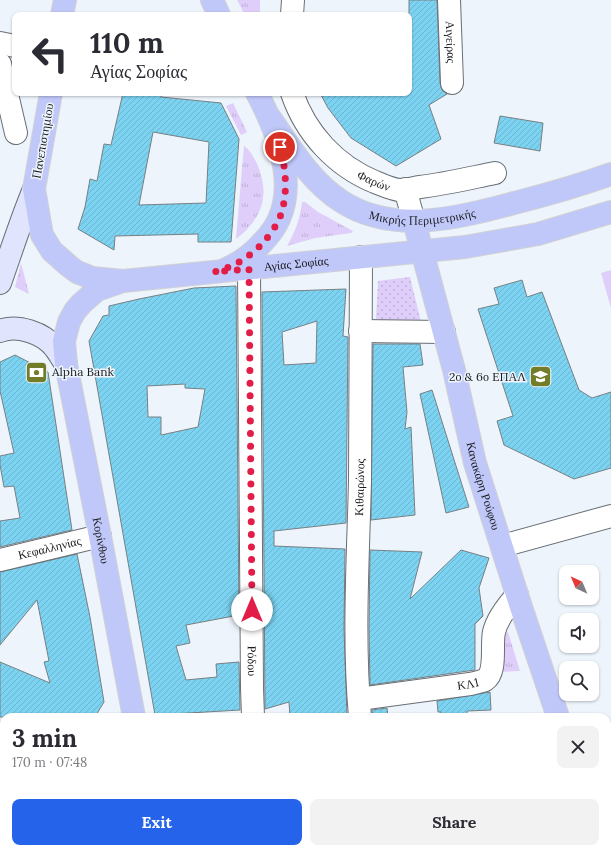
<!DOCTYPE html>
<meta charset="utf-8">
<style>
body{margin:0;font-family:Lora,serif;background:#f2f2f3;color:#2b2b33;height:100vh;display:flex;flex-direction:column;font-size:15px;white-space:nowrap}
*{box-sizing:border-box;margin:0}
p{font-size:13px;color:#7c7c81}
.icon{flex:none;width:22px;height:22px;fill:none;stroke:currentColor;stroke-width:2;stroke-linecap:round;stroke-linejoin:round}
.map{position:relative;flex:1;overflow:hidden}
.drawer{position:absolute;left:0px;top:713px;width:611px;height:140px;display:flex;flex-direction:column;background:#fff;border-radius:12px 12px 0 0;box-shadow:0 1px 3px #0004}
.drawer>*{flex:none}
.banner{position:absolute;left:12px;top:12px;width:400px;height:84px;border-radius:8px;box-shadow:0 1px 3px #0004;background:#fff;color:#2b2b33;overflow:hidden}
.needle{width:26px;rotate:316deg}
.controls{position:absolute;left:559px;top:565px;display:grid;gap:8px}
.controls a{display:grid;place-items:center;width:40px;height:40px;border-radius:8px;background:#fff;box-shadow:0 1px 3px #0004;font-size:20px}
.pin{position:absolute;display:grid;place-items:center;width:34px;height:34px;color:#fff;margin:-17px;border:2px solid #fff;border-radius:50%;box-shadow:0 1px 4px #0007}
.me{position:absolute;width:44px;margin:-22px;rotate:0deg;stroke-linejoin:round;filter:drop-shadow(0 0 3px #0008)}
.turn{display:flex;align-items:center;gap:14px;height:84px;padding:0 12px;font-size:18px}
.turn .icon{width:52px;height:52px;stroke-width:2.5}
.turn b{display:block;font-size:28px;line-height:34px}
.round{display:grid;place-items:center;flex:none;width:42px;height:42px;border-radius:8px;background:#f2f2f3}
.headline{display:flex;align-items:center;justify-content:space-between;height:68px;padding:0 12px}
h1{font-size:24px;font-weight:700;line-height:30px}
.primary-button{display:flex;gap:8px;margin-top:auto;padding:8px 12px}
.primary-button a{flex:1;height:46px;border-radius:8px;background:#2563eb;color:#fff;font-size:16px;font-weight:700;line-height:46px;text-align:center}
.primary-button a+a{background:#f2f2f3;color:#2b2b33}
.map>svg:first-child{display:block}
</style>
<div class="map">
<svg width="611" height="853" viewBox="0 0 611 853">
<defs>
<pattern id="grass-tufts" width="24" height="20" patternUnits="userSpaceOnUse"><rect width="24" height="20" fill="#decef9"/><path d="M3 7l-1-3M5 7V3M7 7l1-3M15 17l-1-3M17 17v-4M19 17l1-3" fill="none" stroke="#beb0d5"/></pattern>
<pattern id="park-dots" width="8" height="8" patternUnits="userSpaceOnUse"><rect width="8" height="8" fill="#decef9"/><path d="M2 2h.1M6 6h.1" fill="none" stroke="#beb0d5" stroke-width="1.8" stroke-linecap="round"/></pattern>
<pattern id="building-hatch" width="6" height="6" patternUnits="userSpaceOnUse"><rect width="6" height="6" fill="#7cd3f1"/><path d="M-1 1l2-2M0 6l6-6M5 7l2-2" fill="none" stroke="#6bb5ce"/></pattern>
</defs>
<rect width="100%" height="100%" fill="#edf4fb"/>
<g fill="url(#grass-tufts)">
<path d="M237,0H260V15H245Z"/>
<path d="M233,103L247,132L241,135L226,106Z"/>
<path d="M244,146C251,151 254,158 258,166C270,196 262,219 236,239Z"/>
<path d="M302,202H305L318,212L353,231L351,233L315,238L287,246C295,232 300,219 302,202Z"/>
<path d="M21,263L29,294L15,287Z"/>
<path d="M508,632L520,671L495,672L500,635Z"/>
</g>
<path fill="url(#park-dots)" d="M410,277L423,330L376,319L378,281Z"/>
<path fill="#decef9" d="M611,270V308L601,273Z"/>
<g fill="url(#building-hatch)" stroke="#778083" fill-rule="evenodd">
<path d="M409,0H437L440,83L442,90L447,94L429,105L441,139L396,166L351,138L328,108L320,93H409Z"/>
<path d="M123,93H162L161,97L221,103L239,139L231,242H198V234L115,236L114,250L78,229L85,207L90,179L97,181L104,144L111,145ZM153,132L209,142L206,203L139,205Z"/>
<path d="M500,116L543,123L540,151L494,143Z"/>
<path d="M522,280L527,297L542,292L579,390L592,398L611,392V468L574,479L504,445L497,421L513,416L478,309L499,304L494,288Z"/>
<path d="M236,286L239,615L186,625L190,643L176,646L186,680L217,677L216,664L239,662L240,710L155,715L89,341L103,316L109,315V306L139,299L194,288ZM185,384V388L205,389L198,427L161,435V417H148L147,386Z"/>
<path d="M346,289L343,336L348,337L346,523L274,531V546L345,549L344,629L347,717H290L289,702L265,709L262,292ZM317,321L316,363L284,365L282,332Z"/>
<path d="M373,344H420L423,365L403,367L407,412L405,429L411,427L415,515L371,520Z"/>
<path d="M15,355L48,372L72,530L0,547V521L20,518L14,486L4,487L0,465V456L14,453L0,391V362Z"/>
<path d="M432,390L469,507L446,513L420,394Z"/>
<path d="M370,550L422,552L410,599L461,550L489,558L479,588L483,616L475,624V670L370,685L369,628Z"/>
<path d="M77,554L90,617L104,702L95,717H0V662L50,683L44,662L49,661L37,600L0,645V572Z"/>
<path d="M490,692L491,710L467,711V717H440L441,712H438L437,701Z"/>
<path d="M387,708L388,717H372V710Z"/>
</g>
<g fill="none" stroke-linecap="round" stroke-linejoin="round">
<defs>
<g id="street">
<path id="s1" d="M449,0L452,83"/>
<path d="M292,15L293,0"/>
<path d="M0,43L15,46"/>
<path d="M0,64L16,133"/>
<path id="s2" d="M292,93C306,134 336,166 375,182C383,185 391,189 399,190C406,190 413,188 420,187C445,184 470,178 495,173"/>
<path d="M405,189L414,221"/>
<path id="s3" d="M249,269L252,688L253,717"/>
<path d="M360,331L444,332"/>
<path d="M502,546L611,516"/>
<path id="s4" d="M0,560L100,536"/>
<path id="s5" d="M359,699L470,684C474,683 480,682 485,680C497,672 491,645 494,632C497,619 508,605 517,595"/>
<path id="s6" d="M360,717C353,638 358,560 360,481C361,407 360,332 361,257"/>
<path d="M0,764L4,766"/>
<path d="M271,849V853"/>
<path d="M374,849V853"/>
<path d="M52,853L54,849"/>
<path d="M328,853L351,849"/>
</g>
<g id="secondary">
<path d="M0,283C11,252 21,220 34,189"/>
<path d="M0,331C17,324 44,333 55,348C59,353 62,359 66,364"/>
</g>
<g id="primary">
<path d="M212,0L219,15"/>
<path d="M62,15L65,0"/>
<path id="s7" d="M51,93L34,189L42,235L52,251L69,266L77,272L92,278L123,281L465,247L538,234L611,212"/>
<path id="s8" d="M270,118C291,148 310,181 341,201C394,236 461,217 518,202C549,194 580,185 611,174"/>
<path id="s9" d="M414,221L454,370L475,463L521,607L558,717"/>
<path d="M226,269C240,263 251,255 261,244C268,237 275,228 279,219C297,179 276,129 257,93"/>
<path id="s10" d="M120,282L97,290L82,303L75,311L69,322L64,341L66,364L100,536L134,717"/>
<path d="M158,849L159,853"/>
<path d="M599,849L600,853"/>
</g>
</defs>
<use href="#street" stroke="#696f75" stroke-width="24"/>
<use href="#secondary" stroke="#696f75" stroke-width="24"/>
<use href="#primary" stroke="#d1d1d2" stroke-width="24"/>
<use href="#street" stroke="#fff" stroke-width="22"/>
<use href="#secondary" stroke="#e0e4fc" stroke-width="22"/>
<use href="#primary" stroke="#c0c8f9" stroke-width="22"/>
</g>
<g fill="none" stroke-linecap="round" stroke-linejoin="round">
<path stroke="#e11d48" stroke-width="7" stroke-dasharray="0 12.6" d="M252,610L249,269L214,272C238,266 256,253 271,233C275,227 279,221 281,214C288,193 286,169 280,147"/>
</g>
<defs>
<symbol id="bank-square" viewBox="-11 -11 22 22"><rect x="-9" y="-9" width="18" height="18" rx="4" fill="#737c26" stroke="#edf4fb"/><path d="M-6-4H6V4H-6ZM0-2.3a2.3 2.3 0 1 0 0 4.6a2.3 2.3 0 1 0 0-4.6Z" fill="#fff"/></symbol>
<symbol id="school-square" viewBox="-11 -11 22 22"><rect x="-9" y="-9" width="18" height="18" rx="4" fill="#737c26" stroke="#edf4fb"/><path d="M0-5L7-2L0 1L-7-2ZM-4 1L0 2.5L4 1V4Q0 6-4 4Z" fill="#fff"/></symbol>
</defs>
<g fill-rule="evenodd">
<use href="#bank-square" x="24" y="360" width="25" height="25"/>
<use href="#school-square" x="528" y="364" width="25" height="25"/>
</g>
<g text-anchor="middle" stroke-width="3" stroke-linejoin="round" paint-order="stroke">
<g font-size="12" fill="#191b1e" stroke="#edf4fb">
<text dy="4" stroke="none"><textPath href="#s1" startOffset="42">Αιγείρας</textPath></text>
<text transform="translate(43 141) rotate(-80)" y="4">Πανεπιστημίου</text>
<text dy="4" stroke="none"><textPath href="#s2" startOffset="124">Φαρών</textPath></text>
<text dy="4" stroke="none"><textPath href="#s8" startOffset="195">Μικρής Περιμετρικής</textPath></text>
<text dy="4" stroke="none"><textPath href="#s7" startOffset="417">Αγίας Σοφίας</textPath></text>
<text dy="4" stroke="none"><textPath href="#s9" startOffset="274">Κανακάρη Ρούφου</textPath></text>
<text dy="4" stroke="none"><textPath href="#s6" startOffset="230">Κιθαιρώνος</textPath></text>
<text dy="4" stroke="none"><textPath href="#s10" startOffset="290">Κορίνθου</textPath></text>
<text dy="4" stroke="none"><textPath href="#s4" startOffset="51">Κεφαλληνίας</textPath></text>
<text dy="4" stroke="none"><textPath href="#s3" startOffset="392">Ρόδου</textPath></text>
<text dy="4" stroke="none"><textPath href="#s5" startOffset="110">ΚΛ1</textPath></text>
</g>
<g font-size="12" fill="#191b1e" stroke="#edf4fb" text-anchor="start">
<text x="52" y="376">Alpha Bank</text>
<text x="526" y="381" text-anchor="end">2ο &amp; 6ο ΕΠΑΛ</text>
</g>
</g>
</svg>
<div class="controls">
<a><svg class="needle" viewBox="-14 -14 28 28"><path d="M0-13l5 13h-10z" fill="#e53935"/><path d="M0 13l5-13h-10z" fill="#7c7c81"/></svg></a>
<a><svg class="icon" aria-label="sound" viewBox="0 0 24 24"><path d="M4 9h4l5-4v14l-5-4H4zM17 9q2 3 0 6"/></svg></a>
<a><svg class="icon" aria-label="search" viewBox="0 0 24 24"><circle cx="10" cy="10" r="6"/><path d="M15 15l6 6"/></svg></a>
</div>
<div class="pin" style="left:280px;top:147px;background:#d93025"><svg class="icon" aria-label="arrive" viewBox="0 0 24 24"><path d="M6 21V4h12l-3 4 3 4H6"/></svg></div>
<svg class="me" style="left:252px;top:610px" viewBox="-20 -20 40 40"><circle r="19" fill="#fff"/><path d="M0-13L10 11 0 6-10 11z" fill="#e11d48"/></svg>
<div class="banner">
<div class="turn"><svg class="icon" aria-label="left" viewBox="0 0 24 24"><path d="M17 20v-9H6M10 6l-5 5 5 5"/></svg><div><b>110 m</b>Αγίας Σοφίας</div></div>
</div>
<section class="drawer">
<div class="headline"><div><h1>3 min</h1><p>170 m · 07:48</p></div><a class="round"><svg class="icon" aria-label="close" viewBox="0 0 24 24"><path d="M6 6l12 12M18 6L6 18"/></svg></a></div>
<div class="primary-button"><a>Exit</a><a>Share</a></div>
</section>
</div>
